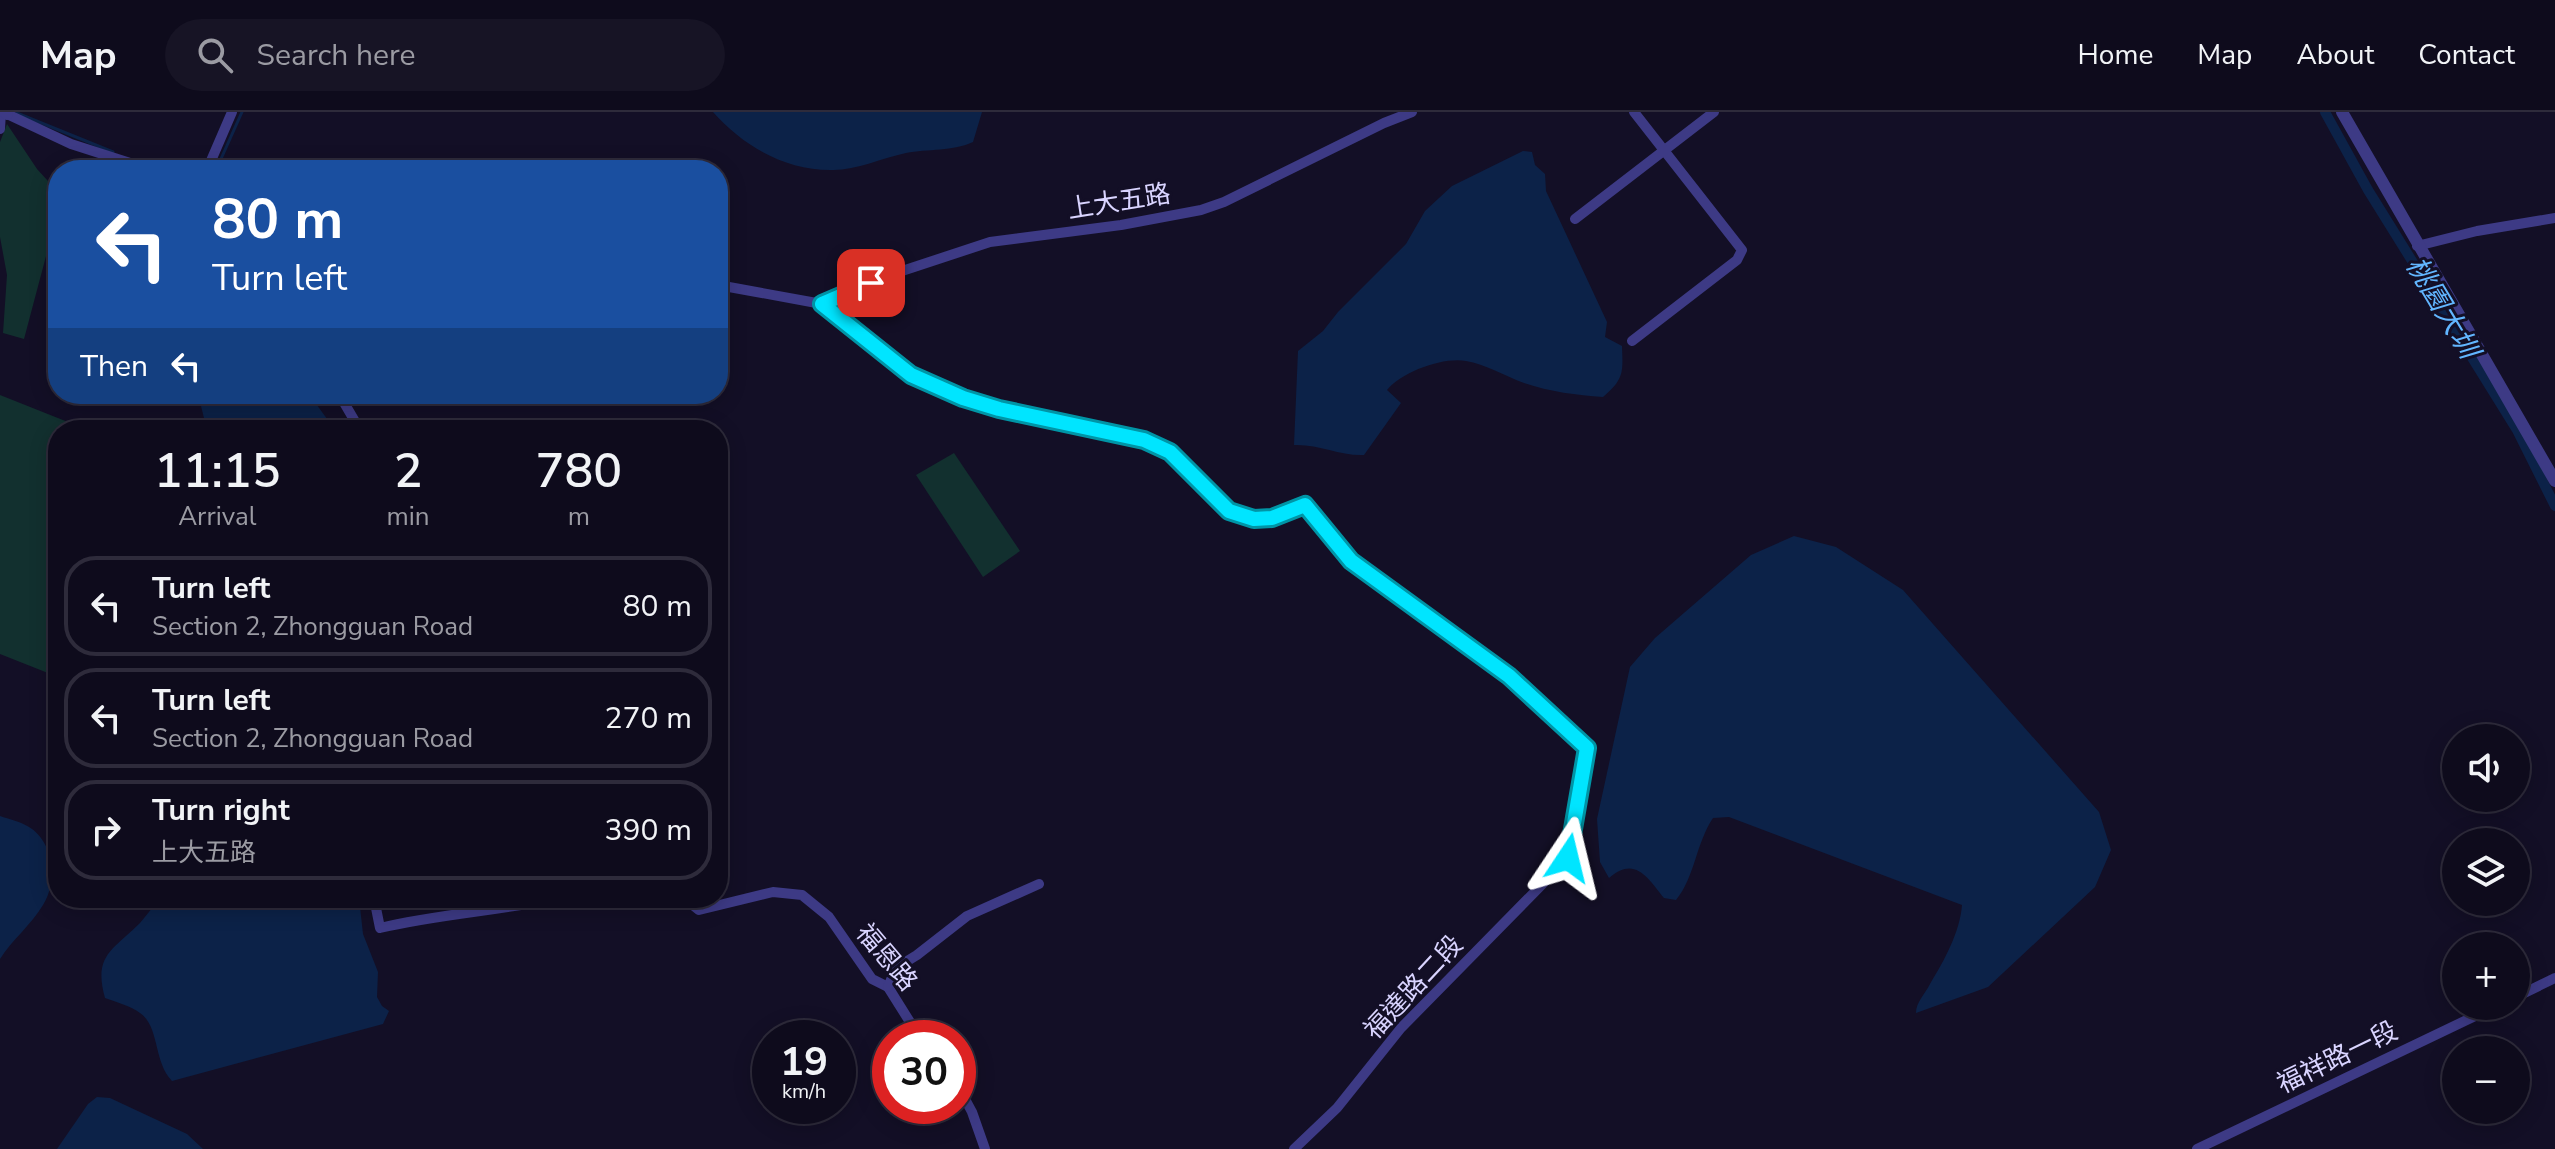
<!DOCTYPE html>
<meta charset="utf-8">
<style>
body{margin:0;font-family:"Nunito Sans","Noto Sans TC",sans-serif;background:#171425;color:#f1f3f6;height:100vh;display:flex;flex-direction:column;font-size:30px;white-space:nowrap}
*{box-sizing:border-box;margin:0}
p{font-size:26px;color:#9b9ba3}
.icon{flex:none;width:44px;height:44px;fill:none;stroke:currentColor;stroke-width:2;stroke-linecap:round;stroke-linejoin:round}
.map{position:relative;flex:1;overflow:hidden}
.side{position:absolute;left:48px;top:308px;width:680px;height:488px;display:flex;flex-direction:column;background:#0e0b1c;border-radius:32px;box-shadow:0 4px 20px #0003,0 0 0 2px #2e2b3b}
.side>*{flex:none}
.top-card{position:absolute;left:48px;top:48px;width:680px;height:244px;border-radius:32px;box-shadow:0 4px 20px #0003,0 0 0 2px #2e2b3b;background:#1a4fa0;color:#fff;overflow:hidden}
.buttons{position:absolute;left:2442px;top:612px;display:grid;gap:16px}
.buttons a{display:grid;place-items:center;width:88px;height:88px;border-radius:50%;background:#0e0b1c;box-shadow:0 4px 20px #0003,0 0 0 2px #2e2b3b;font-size:40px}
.speed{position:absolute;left:752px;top:908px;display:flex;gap:16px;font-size:40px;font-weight:700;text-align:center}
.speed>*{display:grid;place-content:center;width:104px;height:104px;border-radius:50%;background:#0e0b1c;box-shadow:0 4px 20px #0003,0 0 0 2px #2e2b3b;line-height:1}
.speed small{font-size:20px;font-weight:400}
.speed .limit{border:12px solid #d22;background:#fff;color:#111}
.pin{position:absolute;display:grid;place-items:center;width:68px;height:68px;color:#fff;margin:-34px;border-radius:16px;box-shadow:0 4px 12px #0006}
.me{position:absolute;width:88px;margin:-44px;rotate:10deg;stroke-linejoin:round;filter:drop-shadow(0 0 6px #0008)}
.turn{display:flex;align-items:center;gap:28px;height:168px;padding:0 32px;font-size:36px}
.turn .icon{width:104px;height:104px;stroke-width:2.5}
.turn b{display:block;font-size:56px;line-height:68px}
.then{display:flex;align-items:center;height:76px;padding:0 32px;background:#0003;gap:16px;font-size:30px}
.eta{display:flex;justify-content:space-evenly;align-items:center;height:136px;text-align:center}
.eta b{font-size:48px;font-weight:600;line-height:56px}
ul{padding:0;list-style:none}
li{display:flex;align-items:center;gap:24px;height:100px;margin:0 16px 12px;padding:0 16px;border:4px solid #2e2b3b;border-radius:32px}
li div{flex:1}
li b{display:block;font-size:30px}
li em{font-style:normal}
header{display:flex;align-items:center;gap:48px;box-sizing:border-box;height:112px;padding:0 40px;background:#0e0b1c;border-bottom:2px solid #2e2b3b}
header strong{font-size:38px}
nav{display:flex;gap:44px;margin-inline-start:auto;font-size:28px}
.search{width:560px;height:72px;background:#171425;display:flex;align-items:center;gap:20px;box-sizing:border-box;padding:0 28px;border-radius:44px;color:#9b9ba3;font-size:30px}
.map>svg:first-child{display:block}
</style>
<header>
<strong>Map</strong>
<div class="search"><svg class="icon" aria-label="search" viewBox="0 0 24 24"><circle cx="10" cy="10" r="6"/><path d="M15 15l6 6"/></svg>Search here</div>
<nav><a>Home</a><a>Map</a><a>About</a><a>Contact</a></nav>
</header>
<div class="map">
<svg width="2555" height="1037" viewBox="0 0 2555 1037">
<rect width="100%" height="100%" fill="#130f26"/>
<g fill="#12302f">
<path d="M7,12L37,57L58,80V99L24,227L3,221L7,163L0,125V30Z"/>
<path d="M0,283L88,318H58V565L0,542Z"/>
<path d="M954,341L1020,439L983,465L916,363Z"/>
</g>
<g fill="#0c2248">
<path d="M713,0H982L973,30C954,39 927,37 906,41C882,46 857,58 833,58C786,59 743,34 713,0Z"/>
<path d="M1523,39L1532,40L1535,53L1545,62L1546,79L1607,210L1605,225L1622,234C1623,261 1624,267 1603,285C1577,283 1550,280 1524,271C1505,264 1485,252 1466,249C1442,245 1402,260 1387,278L1401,291L1364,343C1340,344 1319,332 1294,333L1298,239L1323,219L1338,200L1406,132L1425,99L1452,74Z"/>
<path d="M198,282H309L335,318H207Z"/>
<path d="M1794,424L1836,435L1903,478L2099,700L2111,738L2095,775L1988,875L1916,901C1916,890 1925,882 1930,872C1944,849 1960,820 1962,793L1729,705L1713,706C1696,731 1695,765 1676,788L1664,786C1648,766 1635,743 1609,766L1600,750L1597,707L1630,555L1655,526L1751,443Z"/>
<path d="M0,704C9,707 21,710 29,715C54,730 58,770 43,793C31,813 12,828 0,847Z"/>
<path d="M161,786H359L363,822L378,860L377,885L382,894L389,899L383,912L172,969C153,949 160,915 140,901C131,894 116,890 105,886C93,843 113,838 140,811C147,803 153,794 161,786Z"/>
<path d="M97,985L110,986L187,1022L203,1037H57L88,992Z"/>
</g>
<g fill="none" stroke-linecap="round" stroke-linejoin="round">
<g stroke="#0c2248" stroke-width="3">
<path d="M17,1L113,40"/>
<path d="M151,52L169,58"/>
<path d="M216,58L242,0"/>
</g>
<path stroke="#0c2248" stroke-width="10" d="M2325,0L2368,78L2517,318L2555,394"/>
<g stroke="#3d3a85" stroke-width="10">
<path d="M7,2L71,32L152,58"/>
<path d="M0,17L1,0"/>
<path d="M207,58L232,0"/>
<path d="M1575,107L1714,0"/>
<path d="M2417,134L2477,119L2555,106"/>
<path d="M718,173L822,192L911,263L963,286L999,297L1144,328L1170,340L1229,399L1254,407L1272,406L1305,393L1351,449L1509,564L1587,636L1568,746L1401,916L1337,996L1294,1037"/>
<path d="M822,192L896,161L990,130L1121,113L1201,98L1224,90L1384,11L1412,0"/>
<path d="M1632,229L1737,148L1742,138L1634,0"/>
<path d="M339,282L360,318"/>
<path d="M374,786L380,816C439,802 499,799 558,786"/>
<path d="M684,786L699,798L773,780L802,783L829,805L872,867L888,875L920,926"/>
<path d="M888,875L896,856L917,843L967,804L1039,772"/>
<path d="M2516,885L2555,866"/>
<path d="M958,974L972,1000L985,1037"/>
<path d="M2197,1037L2496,894"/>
</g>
<g stroke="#3d3a85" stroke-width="12">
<path d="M5,0L7,2"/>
<path d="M2342,0L2555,369"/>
</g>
</g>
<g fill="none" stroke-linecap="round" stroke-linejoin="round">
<defs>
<path id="route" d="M871,171L822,192L911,263L963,286L999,297L1144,328L1170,340L1229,399L1254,407L1272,406L1305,393L1351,449L1509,564L1587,636L1568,746"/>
</defs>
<use href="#route" stroke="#0095a6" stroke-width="20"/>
<use href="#route" stroke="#00e5ff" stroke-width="14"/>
</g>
<g text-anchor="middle" stroke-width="6" stroke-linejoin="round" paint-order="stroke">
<g font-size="26" fill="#d9d4ff" stroke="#130f26">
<text transform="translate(1119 89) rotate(-9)" y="9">上大五路</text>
<text transform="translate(887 845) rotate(50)" y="9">福恩路</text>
<text transform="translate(1413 875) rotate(-47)" y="9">福達路二段</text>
<text transform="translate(2337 945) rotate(-26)" y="9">福祥路一段</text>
</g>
<g font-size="28" font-style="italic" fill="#62b6ff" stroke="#130f26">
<text transform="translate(2443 195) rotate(59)" y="10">桃園大圳</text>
</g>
</g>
</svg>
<div class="buttons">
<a><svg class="icon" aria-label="sound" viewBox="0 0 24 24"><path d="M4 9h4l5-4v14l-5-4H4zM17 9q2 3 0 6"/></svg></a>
<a><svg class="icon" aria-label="layers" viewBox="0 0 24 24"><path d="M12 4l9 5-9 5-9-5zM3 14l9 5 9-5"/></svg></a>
<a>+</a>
<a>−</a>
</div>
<div class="speed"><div>19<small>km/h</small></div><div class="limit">30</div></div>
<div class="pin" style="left:871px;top:171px;background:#d93025"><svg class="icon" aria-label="arrive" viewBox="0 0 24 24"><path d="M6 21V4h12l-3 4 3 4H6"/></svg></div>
<svg class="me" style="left:1568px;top:746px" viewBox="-20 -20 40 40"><path d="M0-17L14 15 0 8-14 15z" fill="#00e5ff" stroke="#fff" stroke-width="4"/></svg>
<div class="top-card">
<div class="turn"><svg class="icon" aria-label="left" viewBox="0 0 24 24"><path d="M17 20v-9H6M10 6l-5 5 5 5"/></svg><div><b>80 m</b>Turn left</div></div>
<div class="then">Then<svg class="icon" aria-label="left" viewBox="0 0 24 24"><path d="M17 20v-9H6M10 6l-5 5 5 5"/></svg></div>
</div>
<section class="side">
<div class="eta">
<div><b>11:15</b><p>Arrival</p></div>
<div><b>2</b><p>min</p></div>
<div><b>780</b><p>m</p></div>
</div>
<ul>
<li><svg class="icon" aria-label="left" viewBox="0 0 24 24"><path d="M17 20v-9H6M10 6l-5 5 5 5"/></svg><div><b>Turn left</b><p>Section 2, Zhongguan Road</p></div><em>80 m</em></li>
<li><svg class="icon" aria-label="left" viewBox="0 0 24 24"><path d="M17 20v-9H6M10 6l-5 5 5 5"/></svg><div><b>Turn left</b><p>Section 2, Zhongguan Road</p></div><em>270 m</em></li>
<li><svg class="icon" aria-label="right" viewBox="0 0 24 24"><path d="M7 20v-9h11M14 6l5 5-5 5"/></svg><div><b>Turn right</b><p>上大五路</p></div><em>390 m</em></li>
</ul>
</section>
</div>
